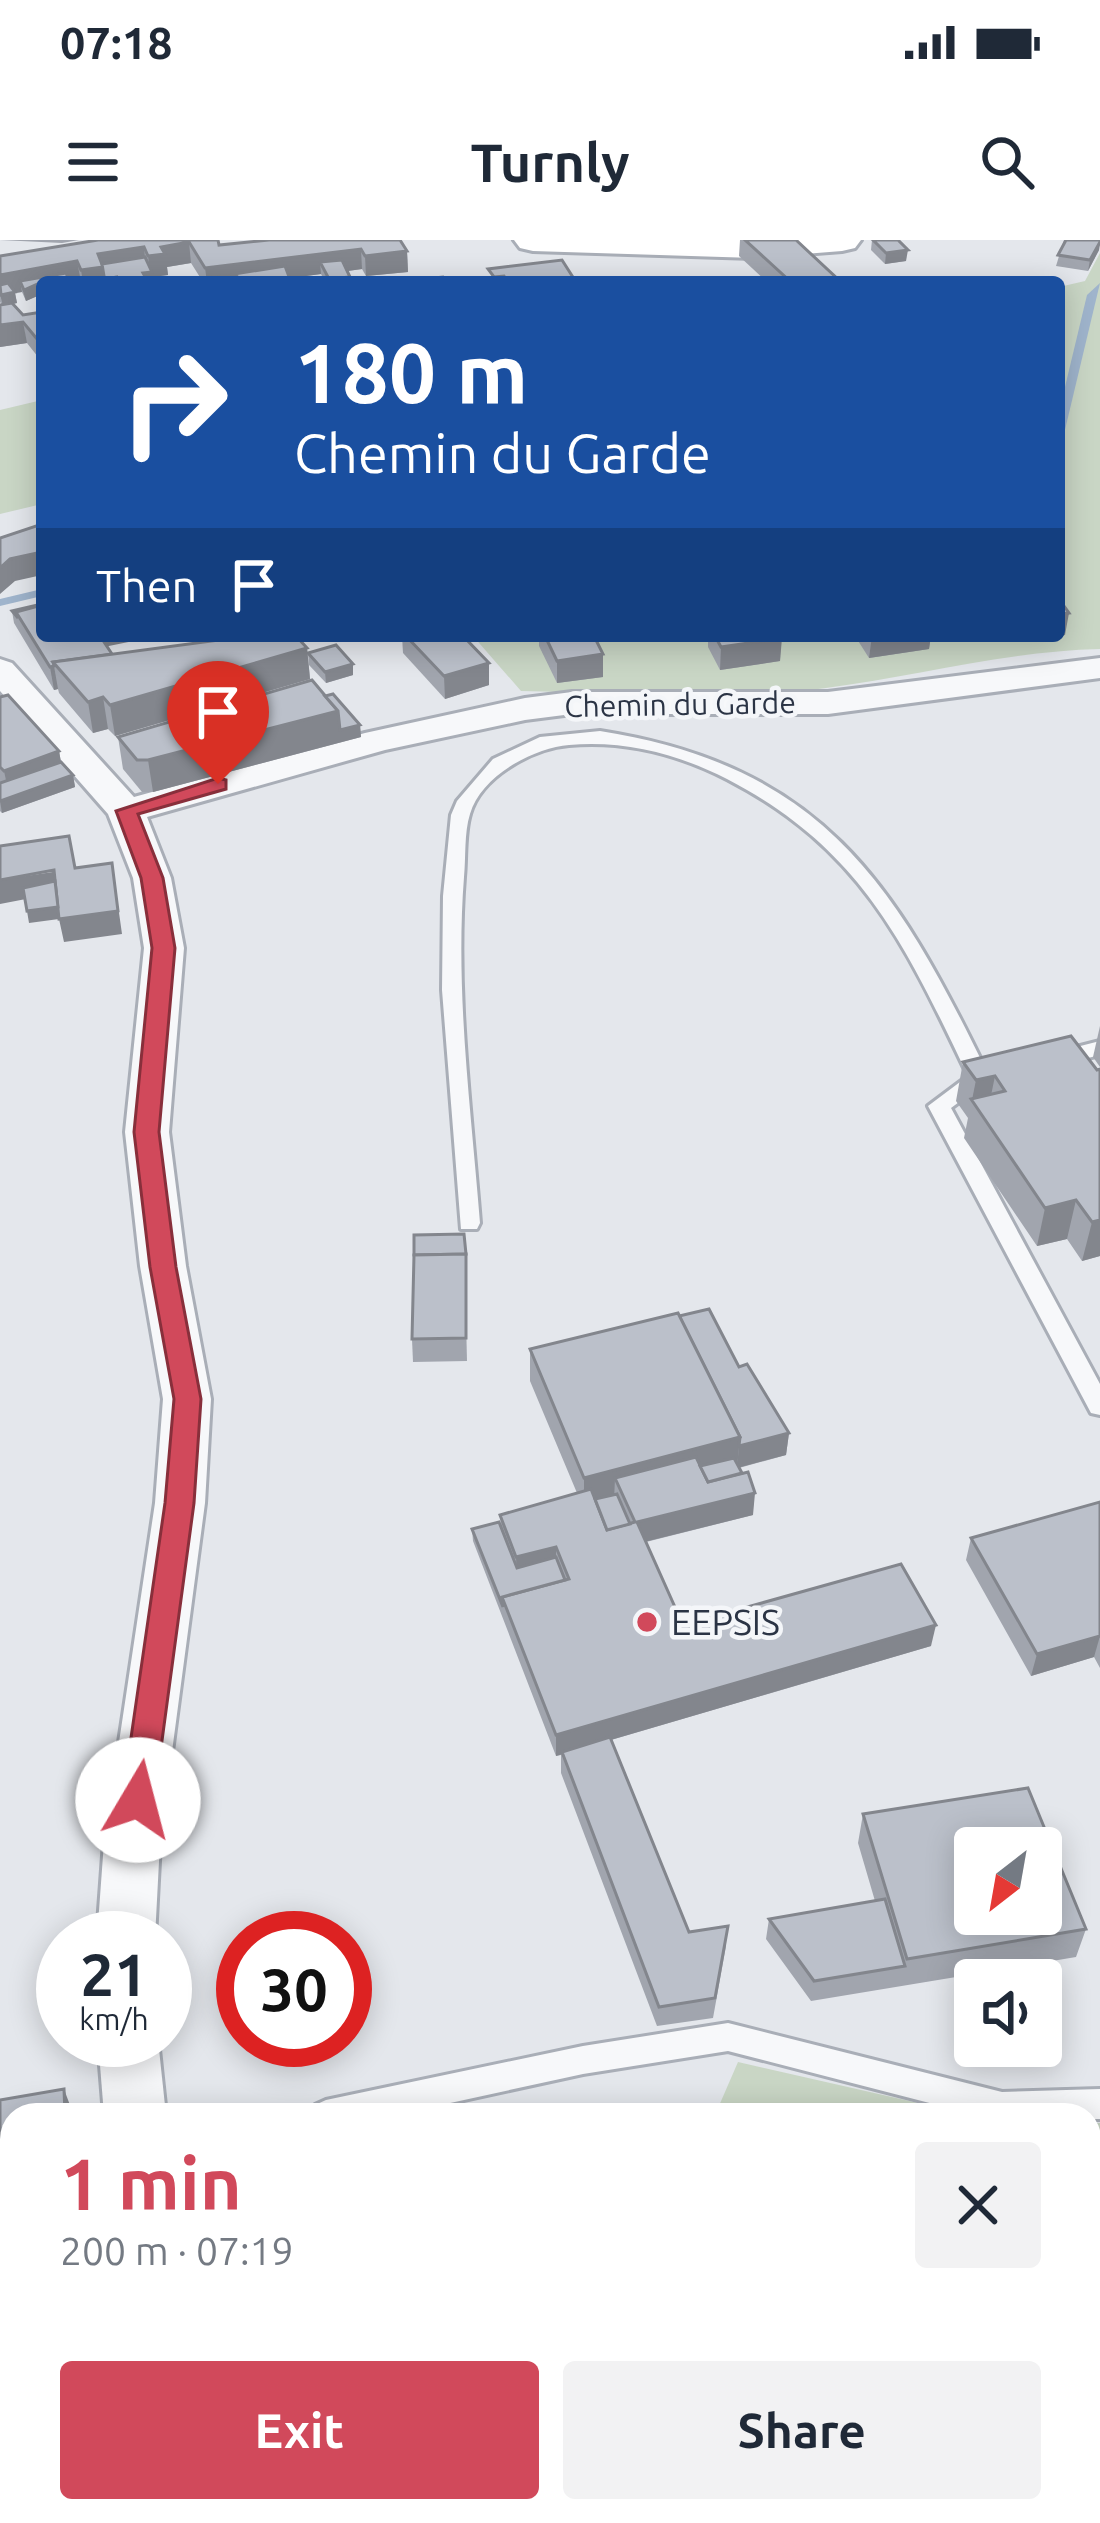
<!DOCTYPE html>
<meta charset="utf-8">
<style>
body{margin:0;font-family:Ubuntu,sans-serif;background:#f2f2f3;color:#1f2937;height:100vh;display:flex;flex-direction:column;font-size:45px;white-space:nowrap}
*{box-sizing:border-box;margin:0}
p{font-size:39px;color:#747a83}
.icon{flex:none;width:66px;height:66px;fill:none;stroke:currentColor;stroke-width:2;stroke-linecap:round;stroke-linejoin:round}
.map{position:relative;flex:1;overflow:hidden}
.drawer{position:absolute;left:0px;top:1863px;width:1101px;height:420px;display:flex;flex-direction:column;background:#fff;border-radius:36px 36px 0 0;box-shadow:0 6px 30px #0003}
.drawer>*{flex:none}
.banner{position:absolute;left:36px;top:36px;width:1029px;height:366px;border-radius:12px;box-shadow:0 6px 30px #0003;background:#1a4fa0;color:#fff;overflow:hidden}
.needle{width:78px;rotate:211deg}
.fabs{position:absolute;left:954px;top:1587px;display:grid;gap:24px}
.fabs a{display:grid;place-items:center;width:108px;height:108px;border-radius:12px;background:#fff;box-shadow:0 6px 30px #0003;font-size:60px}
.speed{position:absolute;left:36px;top:1671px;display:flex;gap:24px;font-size:60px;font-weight:700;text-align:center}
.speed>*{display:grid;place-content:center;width:156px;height:156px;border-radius:50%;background:#fff;box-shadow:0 6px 30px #0003;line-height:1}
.speed small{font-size:30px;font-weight:400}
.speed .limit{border:18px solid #d22;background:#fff;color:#111}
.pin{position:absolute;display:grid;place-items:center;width:102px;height:102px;color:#fff;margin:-123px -51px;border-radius:50% 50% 50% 0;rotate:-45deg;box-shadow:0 0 12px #0007}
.pin .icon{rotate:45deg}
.me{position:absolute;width:132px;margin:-66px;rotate:8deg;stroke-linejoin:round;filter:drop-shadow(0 0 9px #0008)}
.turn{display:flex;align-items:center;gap:42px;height:252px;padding:0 60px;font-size:54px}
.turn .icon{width:156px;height:156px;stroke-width:2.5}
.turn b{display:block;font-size:84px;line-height:102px}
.then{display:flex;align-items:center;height:114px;padding:0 60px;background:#0003;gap:24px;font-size:45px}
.round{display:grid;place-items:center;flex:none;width:126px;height:126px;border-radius:12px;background:#f2f2f3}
.headline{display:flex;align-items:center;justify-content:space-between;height:204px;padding:0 60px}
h1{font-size:72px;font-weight:600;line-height:90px;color:#d1495b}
.primary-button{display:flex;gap:24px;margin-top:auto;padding:24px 60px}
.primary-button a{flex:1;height:138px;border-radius:12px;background:#d1495b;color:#fff;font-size:48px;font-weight:600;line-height:138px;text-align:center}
.primary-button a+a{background:#f2f2f3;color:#1f2937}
.status{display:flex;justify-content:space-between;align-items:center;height:84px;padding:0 60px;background:#fff;direction:ltr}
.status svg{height:33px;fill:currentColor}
header{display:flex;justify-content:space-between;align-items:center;height:156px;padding:0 60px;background:#fff;font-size:54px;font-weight:600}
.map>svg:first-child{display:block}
</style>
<div class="status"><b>07:18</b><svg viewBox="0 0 49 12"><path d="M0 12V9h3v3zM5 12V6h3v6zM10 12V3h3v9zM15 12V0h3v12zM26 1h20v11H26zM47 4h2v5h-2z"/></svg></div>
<header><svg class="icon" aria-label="menu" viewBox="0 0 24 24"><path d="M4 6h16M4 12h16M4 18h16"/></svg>Turnly<svg class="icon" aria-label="search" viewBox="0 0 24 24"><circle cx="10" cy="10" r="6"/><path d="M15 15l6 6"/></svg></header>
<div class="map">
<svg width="1100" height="2283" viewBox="0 0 1100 2283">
<rect width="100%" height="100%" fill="#e4e7ec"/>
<g fill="#c9d6c5">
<path d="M1100,13V409C1008,411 917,436 826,448C727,461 621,453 521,451L473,396H1059V47L1085,41Z"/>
<path d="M42,160V264L0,274V170Z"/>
<path d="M738,1822L971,1875H715Z"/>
<path d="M1089,1883H1100V2283H222L221,2271H1089Z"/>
</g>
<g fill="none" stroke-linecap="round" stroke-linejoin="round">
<g fill="#9fb4cc" fill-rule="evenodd">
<path d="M1100,43L1064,194L1059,197V172L1087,55Z"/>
<path d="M42,349V356L0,366V359Z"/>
</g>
<defs>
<g id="lane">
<path d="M600,491C821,526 894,641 986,830L994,836L951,868L1100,1144V1175L1091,1173L928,866L968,836C906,706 862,609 727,539C678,514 624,500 569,505C533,508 481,536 470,574C464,593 466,617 464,637C455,753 471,868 480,983L477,989H461L442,750L443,656L451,575L457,561L493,519L540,497Z"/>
<path d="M1100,801V815L1052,827L1041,820L1045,815Z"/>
<path d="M728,1783L1002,1852L1100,1849V1879H1089V1875H976L728,1811L583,1834L395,1875H311L315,1865L326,1860L583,1806Z"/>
</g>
<g id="street">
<path d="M1100,418V438L828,474H572L525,480L385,510L147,577L171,638L184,708L169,892L186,1026L211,1159L205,1263L160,1602L155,1698H97L104,1602L155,1263L163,1159L140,1026L125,892L144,708L133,638L108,574L0,451V419L12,423L134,557L365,493L525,458L572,452H828Z"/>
<path d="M98,1800H158L166,1875H104Z"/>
<path d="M124,2271H192L193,2283H125Z"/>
</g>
<path id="secondary" d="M514,0H861L855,8L842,11L754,18L533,11L520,8Z"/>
</defs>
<use href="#lane" stroke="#a9aeb7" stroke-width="6"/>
<use href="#street" stroke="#a9aeb7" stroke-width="6"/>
<use href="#secondary" stroke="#a9aeb7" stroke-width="6"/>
<use href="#lane" fill="#f7f8fa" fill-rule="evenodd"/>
<use href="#street" fill="#f7f8fa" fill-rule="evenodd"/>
<use href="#secondary" fill="#fff" fill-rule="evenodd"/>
</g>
<g fill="#a1a5ae">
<path d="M0,0H79L62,3Z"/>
<path d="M98,0L407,11L408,32L366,36L362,29L347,31L350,42H325L321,34L290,38L291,42H203L191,23L167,27L168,35L152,37L153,42H42V54L26,61L22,52L15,53L17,63L13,64L23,75L42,72V122L27,103L0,107V65H2L0,62V16Z"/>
<path d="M740,0H796L841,42H767L739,16Z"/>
<path d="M872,0L906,21L885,24L871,10Z"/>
<path d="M1064,0H1100L1099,10L1088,31L1056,26Z"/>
<path d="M12,371L107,406L112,414L307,408L310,439L115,496L108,489L93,493L59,453L58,449L54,450L14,383Z"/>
<path d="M402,396H463L489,445L445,459L403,413Z"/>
<path d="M539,396H594L603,437L557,443L539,406Z"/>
<path d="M708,396H781L780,421L720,430L708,407Z"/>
<path d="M855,396H931L929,409L869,418Z"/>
<path d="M308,413L353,424V435L326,443L309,425Z"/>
<path d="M325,456L360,485L361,497L153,552H142L123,529L118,497Z"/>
<path d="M0,457L59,511L61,522L73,535L75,547L2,573L0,571Z"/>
<path d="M1100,786V827L1093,817Z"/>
<path d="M963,822L1100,829V1016L1082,1021L1067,999L1037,1006L964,898L968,878L956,861Z"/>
<path d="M464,994L467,1121L413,1122L412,1099Z"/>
<path d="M679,1076L739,1127L789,1193L786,1215L739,1228L753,1275L646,1302L683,1385L931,1406L611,1500L689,1692L726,1706L713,1778L657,1786L561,1533V1515L556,1516L473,1301L472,1289L501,1286L500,1275L577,1253L530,1141V1109Z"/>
<path d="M1100,1262V1428L1094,1417L1031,1436L966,1320L971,1298Z"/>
<path d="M863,1574L1086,1689L1076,1717L811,1761L766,1699L769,1679L875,1661L858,1603Z"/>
<path d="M0,1860L71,1868V1875H12V1957L0,1959Z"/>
</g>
<g fill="#83868d">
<path d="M189,2L191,23L167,27L168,35L152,37L153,42H133L143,33L150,32L148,16L161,7Z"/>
<path d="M1100,2L1099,10L1088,31L1090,20Z"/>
<path d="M144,7L146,28L104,34L105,42H83L81,30L98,14Z"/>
<path d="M361,9L362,29L326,34L320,22L321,34L262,42L258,38L259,42H208L206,38L207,42L205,28Z"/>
<path d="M908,10L906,21L885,24L886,13Z"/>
<path d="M407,11L408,32L366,36L365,16Z"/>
<path d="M77,21L81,42H42L40,43L42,54L26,61L20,41L22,52L15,53L17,63L3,66L0,54V35Z"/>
<path d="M504,36L505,42H494V37Z"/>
<path d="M350,37V42H329V39Z"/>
<path d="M23,82L27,103L0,107V85Z"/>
<path d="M42,312V335L15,341L0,354V328L10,319Z"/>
<path d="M1069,373L1065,395L1021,402L1022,396H1059V374Z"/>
<path d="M97,396H158L99,408Z"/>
<path d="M872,396H931L929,409L869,418Z"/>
<path d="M782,398L780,421L720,430L721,407Z"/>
<path d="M307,408L310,439L115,496L110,465Z"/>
<path d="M603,414V437L557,443V421Z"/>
<path d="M489,423V445L445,459L444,436Z"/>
<path d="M353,424V435L326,443L325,432Z"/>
<path d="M54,426L58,449L54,450L50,427Z"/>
<path d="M103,457L108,489L93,493L88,462Z"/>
<path d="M338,471L360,485L361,497L153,552L148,520Z"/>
<path d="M59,511L63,534L9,554L4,531Z"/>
<path d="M73,535L75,547L2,573L0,561Z"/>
<path d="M112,623L122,694L64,702L59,679L29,683L27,671L57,653L0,664V640Z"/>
<path d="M995,836L987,875L972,860L976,840Z"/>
<path d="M1076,960L1067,999L1037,1006L1045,968Z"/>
<path d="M1100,980V1016L1082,1021L1092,982Z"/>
<path d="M789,1193L786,1215L737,1228L739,1206Z"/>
<path d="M740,1197L737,1228L615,1238L614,1261L584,1269V1238Z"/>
<path d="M755,1253L753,1275L636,1304L637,1282Z"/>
<path d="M556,1307V1329L517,1339L516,1317Z"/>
<path d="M936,1385L931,1406L556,1516V1495Z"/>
<path d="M1100,1396L1094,1417L1031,1436L1037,1414Z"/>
<path d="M64,1849L71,1868V1875H65Z"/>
<path d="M12,2212V2235L0,2237V2221L7,2213Z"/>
</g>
<g fill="#bbc0ca" stroke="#83868d" stroke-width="3" fill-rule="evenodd">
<path d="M98,0H218L219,5L269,0H400L407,11L365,16L361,9L205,28L189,2L161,7L165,14L148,16L144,7L98,14L103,27L81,30L77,21L0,35V16Z"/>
<path d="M745,0H796L841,42H791Z"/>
<path d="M873,0H898L908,10L886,13Z"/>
<path d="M1066,0H1100V2L1090,20L1058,15Z"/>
<path d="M145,17L152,32L143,33L147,40L120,42L117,37L106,39L108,42H83L82,40L104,36L102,24Z"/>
<path d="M342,20L350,37L329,39L320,22Z"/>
<path d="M562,20L576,42H508L504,36L494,37L488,29Z"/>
<path d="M285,26L291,42H260L258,38L234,42H208L206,38L234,35L241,40L234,34Z"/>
<path d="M66,33L69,40L42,42V46L40,43L24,50L20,41Z"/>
<path d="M443,37L447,42H426L424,39Z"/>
<path d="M8,43L15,52L1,55L0,45Z"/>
<path d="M12,63L23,75L42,72V105L23,82L0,85V65Z"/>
<path d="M42,284V312L10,319L0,328V298Z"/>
<path d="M1059,359L1069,373L1059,374Z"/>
<path d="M42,364L16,372L18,378L12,371Z"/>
<path d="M42,365V396H100L112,414L53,422L54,426L50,427L16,372Z"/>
<path d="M249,396H296L307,408L110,465L103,457L88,462L53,422Z"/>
<path d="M406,396H463L489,423L444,436Z"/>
<path d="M545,396H594L603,414L557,421Z"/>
<path d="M715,396H781L782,398L721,407Z"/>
<path d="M336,405L353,424L325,432L308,413Z"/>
<path d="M312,440L338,471L148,520H137L118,497Z"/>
<path d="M333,454L360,485L340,490L338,471L325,456Z"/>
<path d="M8,455L59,511L4,531L0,527V457Z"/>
<path d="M61,522L73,535L0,561V543Z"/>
<path d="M69,596L75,628L112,623L118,671L59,679L54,630L0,640V606Z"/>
<path d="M55,641L58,667L27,671L23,648Z"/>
<path d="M1071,796L1097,830L1100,829V980L1092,982L1076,960L1045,968L971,859L1005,851L995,836L976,840L963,822Z"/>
<path d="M464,994L466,1014L414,1015V995Z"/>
<path d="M466,1014V1098L412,1099L414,1015Z"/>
<path d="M709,1069L739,1127L747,1124L789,1193L739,1206L740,1197L679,1076Z"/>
<path d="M678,1073L740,1197L584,1238L530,1109Z"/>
<path d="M696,1217L708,1242L748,1232L755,1253L637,1282L683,1385L901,1324L936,1385L556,1495L502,1357L569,1339L556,1307L516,1317L500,1275L591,1249L607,1290L635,1282L615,1238Z"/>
<path d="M734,1218L742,1233L708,1242L700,1226Z"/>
<path d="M617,1254L630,1284L607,1290L595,1259Z"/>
<path d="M1100,1262V1396L1037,1414L971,1298Z"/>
<path d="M499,1282L517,1328L556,1317L565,1340L502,1357L503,1367L472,1289Z"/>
<path d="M610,1497L689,1692L728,1686L715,1758L659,1767L562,1512Z"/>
<path d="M1028,1548L1086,1689L907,1719L863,1574ZM975,1608H1041V1674H975Z"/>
<path d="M885,1659L905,1726L814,1741L769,1679Z"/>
<path d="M64,1849L65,1875H12V1938L0,1940V1860Z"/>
<path d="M12,2090V2212L7,2213L8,2219L0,2221V2093Z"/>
</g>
<path fill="#d1495b" stroke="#882f3b" stroke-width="3" d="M218,538L226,540V549L138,574L163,638L175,708L159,892L176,1027L201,1159L194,1263L154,1560L149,1569L138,1574L127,1569L122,1560L165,1263L174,1159L150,1027L134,892L152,708L141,638L116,571Z"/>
<circle fill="#d1495b" stroke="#f4f6f9" stroke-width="4.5" cx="647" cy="1382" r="12"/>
<g text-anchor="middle" stroke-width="9" stroke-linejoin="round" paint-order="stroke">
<g font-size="30" fill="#2b3445" stroke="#f4f6f9">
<text transform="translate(680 465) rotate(-1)" y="10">Chemin du Garde</text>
</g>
<g font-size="36" fill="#2b3445" stroke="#f4f6f9" text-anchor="start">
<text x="671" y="1395">EEPSIS</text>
</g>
</g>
</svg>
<div class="fabs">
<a><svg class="needle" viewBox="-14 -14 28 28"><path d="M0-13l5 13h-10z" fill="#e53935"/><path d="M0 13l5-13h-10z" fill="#747a83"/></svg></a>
<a><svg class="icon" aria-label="sound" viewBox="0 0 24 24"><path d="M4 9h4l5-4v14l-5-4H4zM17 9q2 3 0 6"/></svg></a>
</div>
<div class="speed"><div>21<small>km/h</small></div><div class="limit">30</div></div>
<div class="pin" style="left:218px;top:544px;background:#d93025"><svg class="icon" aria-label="arrive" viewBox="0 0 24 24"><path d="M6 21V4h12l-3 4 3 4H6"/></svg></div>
<svg class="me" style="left:138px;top:1560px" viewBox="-20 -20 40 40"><circle r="19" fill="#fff"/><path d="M0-13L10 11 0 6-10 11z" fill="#d1495b"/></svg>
<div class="banner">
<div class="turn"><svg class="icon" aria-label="right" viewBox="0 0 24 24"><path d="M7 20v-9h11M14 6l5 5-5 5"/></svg><div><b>180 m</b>Chemin du Garde</div></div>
<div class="then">Then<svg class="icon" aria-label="arrive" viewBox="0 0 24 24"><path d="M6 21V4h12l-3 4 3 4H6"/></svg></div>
</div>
<section class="drawer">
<div class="headline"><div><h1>1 min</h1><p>200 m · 07:19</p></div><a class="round"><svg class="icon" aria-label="close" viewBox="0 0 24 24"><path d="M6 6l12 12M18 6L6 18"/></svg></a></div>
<div class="primary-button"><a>Exit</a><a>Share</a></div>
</section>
</div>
